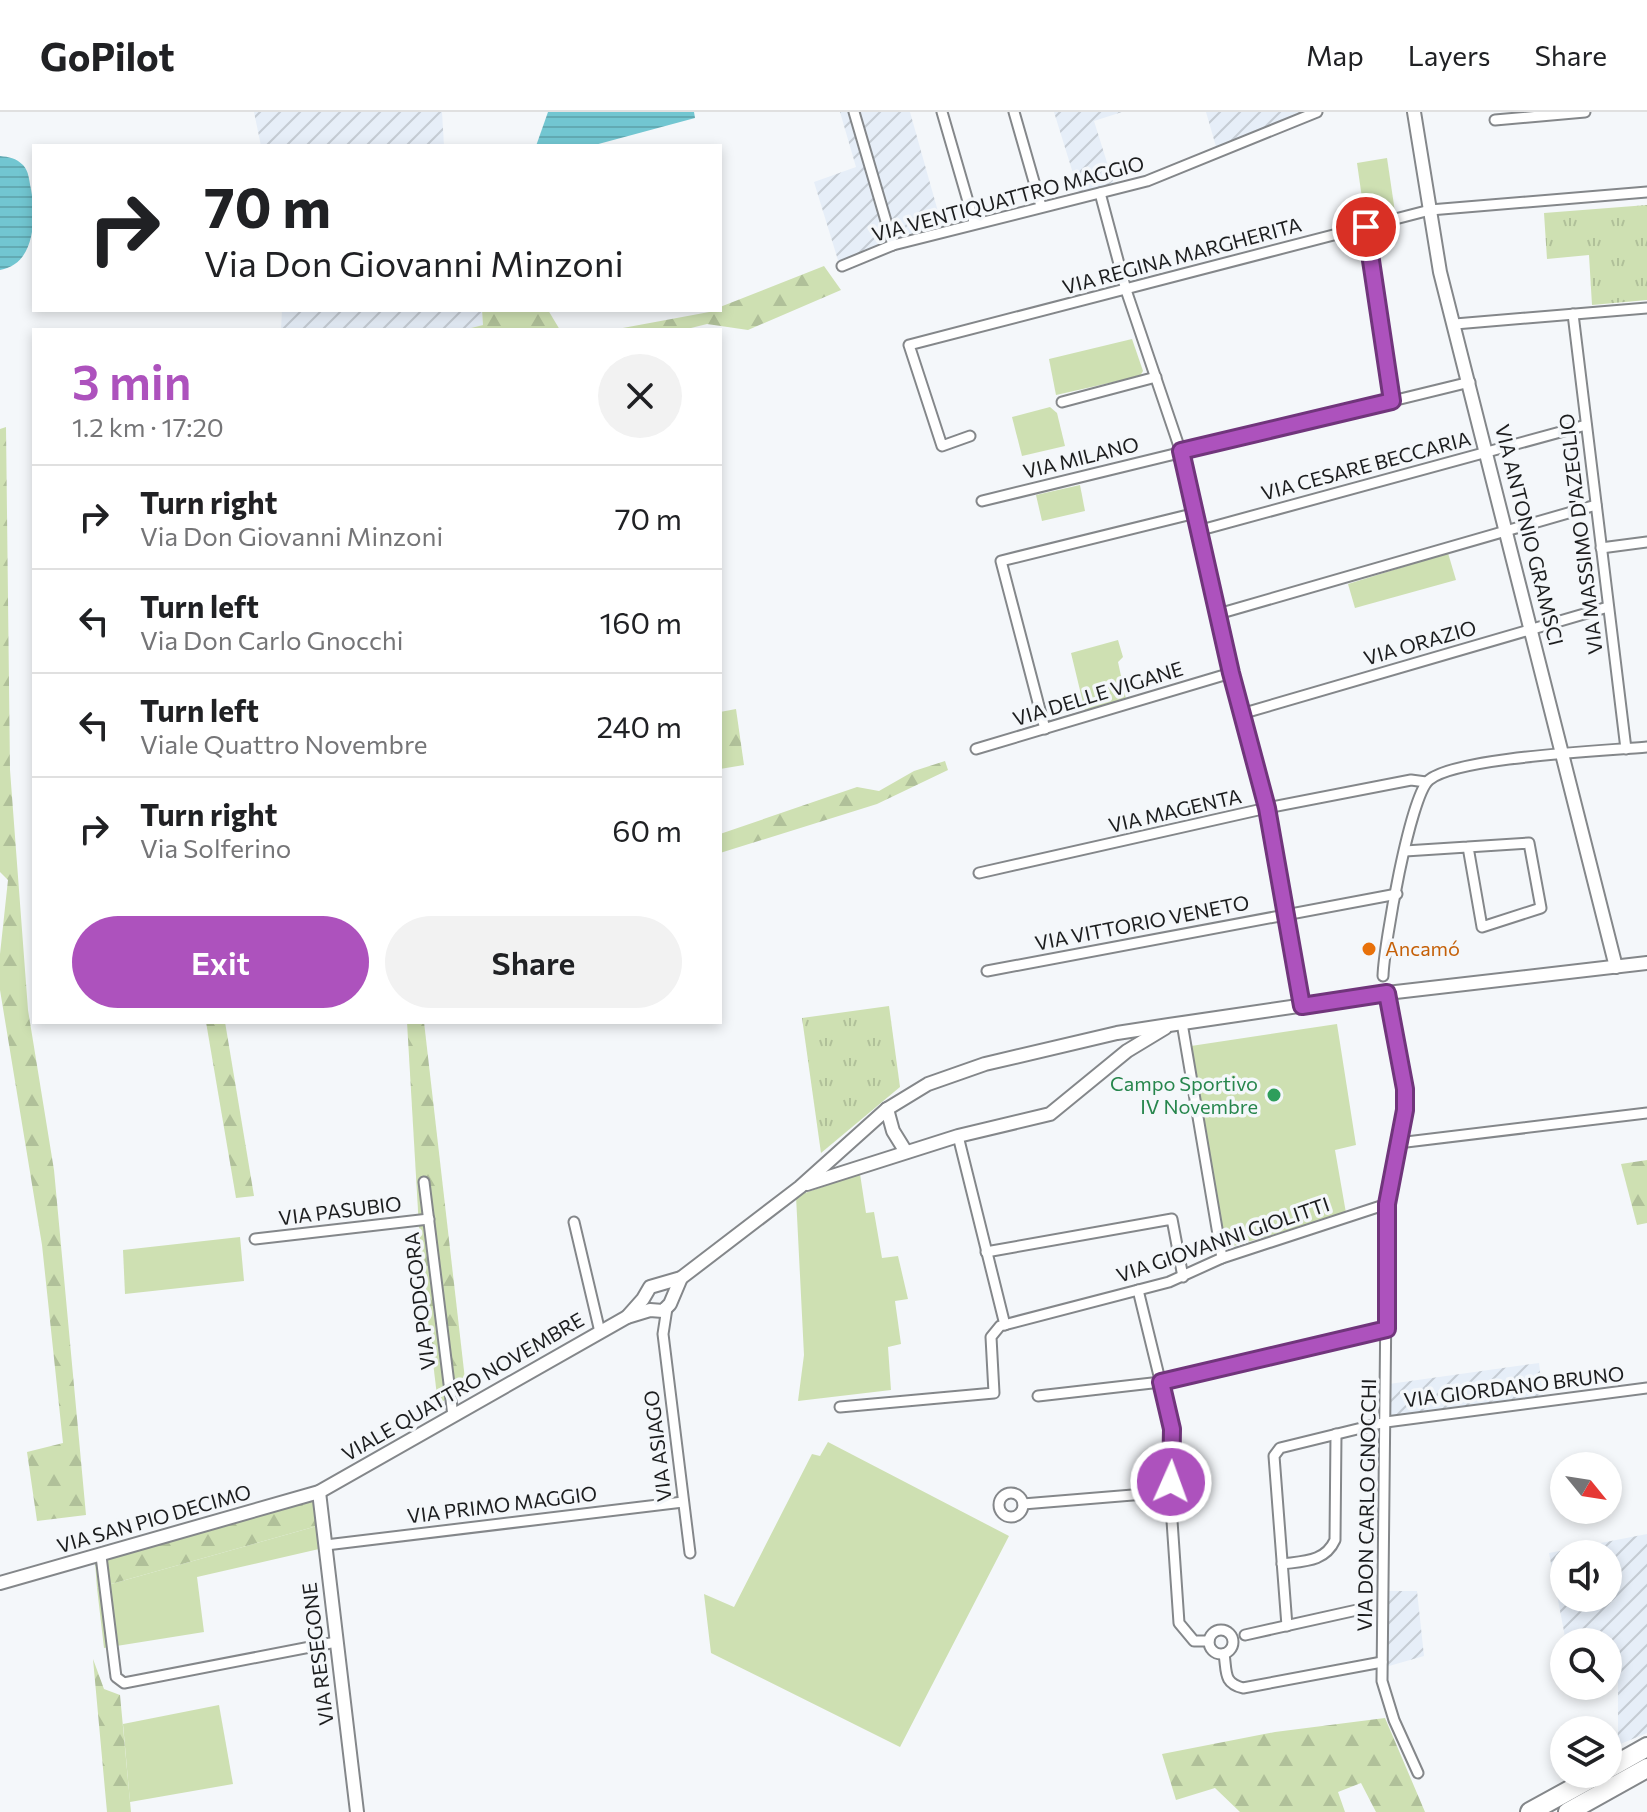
<!DOCTYPE html>
<meta charset="utf-8">
<style>
body{margin:0;font-family:Commissioner,sans-serif;background:#f2f2f2;color:#202124;height:100vh;display:flex;flex-direction:column;font-size:30px;white-space:nowrap}
*{box-sizing:border-box;margin:0}
p{font-size:26px;color:#757577}
.icon{flex:none;width:44px;height:44px;fill:none;stroke:currentColor;stroke-width:2;stroke-linecap:round;stroke-linejoin:round}
.map{position:relative;flex:1;overflow:hidden}
.panel{position:absolute;left:32px;top:216px;width:690px;height:696px;display:flex;flex-direction:column;background:#fff;border-radius:0px;box-shadow:0 4px 12px #0003}
.panel>*{flex:none}
.banner{position:absolute;left:32px;top:32px;width:690px;height:168px;border-radius:0px;box-shadow:0 4px 12px #0003;background:#fff;color:#202124;overflow:hidden}
.needle{width:52px;rotate:120deg}
.buttons{position:absolute;left:1550px;top:1340px;display:grid;gap:16px}
.buttons a{display:grid;place-items:center;width:72px;height:72px;border-radius:50%;background:#fff;box-shadow:0 4px 12px #0003;font-size:40px}
.pin{position:absolute;display:grid;place-items:center;width:68px;height:68px;color:#fff;margin:-34px;border:4px solid #fff;border-radius:50%;box-shadow:0 2px 8px #0007}
.me{position:absolute;width:88px;margin:-44px;rotate:2deg;stroke-linejoin:round;filter:drop-shadow(0 0 6px #0008)}
.turn{display:flex;align-items:center;gap:28px;height:168px;padding:0 40px;font-size:36px}
.turn .icon{width:104px;height:104px;stroke-width:2.5}
.turn b{display:block;font-size:56px;line-height:68px}
.round{display:grid;place-items:center;flex:none;width:84px;height:84px;border-radius:42px;background:#f2f2f2}
.headline{display:flex;align-items:center;justify-content:space-between;height:136px;padding:0 40px}
h1{font-size:48px;font-weight:600;line-height:60px;color:#ad52bd}
.primary-button{display:flex;gap:16px;margin-top:auto;padding:16px 40px}
.primary-button a{flex:1;height:92px;border-radius:48px;background:#ad52bd;color:#fff;font-size:32px;font-weight:600;line-height:92px;text-align:center}
.primary-button a+a{background:#f2f2f2;color:#202124}
ul{padding:0;list-style:none}
li{display:flex;align-items:center;gap:24px;height:104px;padding:0 40px;border-top:2px solid #e0e0e0}
li div{flex:1}
li b{display:block;font-size:30px}
li em{font-style:normal}
header{display:flex;align-items:center;gap:48px;box-sizing:border-box;height:112px;padding:0 40px;background:#fff;border-bottom:2px solid #e0e0e0}
header strong{font-size:38px}
nav{display:flex;gap:44px;margin-inline-start:auto;font-size:28px}
.map>svg:first-child{display:block}
</style>
<header>
<strong>GoPilot</strong>
<nav><a>Map</a><a>Layers</a><a>Share</a></nav>
</header>
<div class="map">
<svg width="1647" height="1700" viewBox="0 0 1647 1700">
<defs>
<pattern id="industrial-furrows" width="10" height="10" patternUnits="userSpaceOnUse" patternTransform="scale(2)"><rect width="10" height="10" fill="#e6eef8"/><path d="M-1 1l2-2M0 10L10 0M9 11l2-2" fill="none" stroke="#c5ccd4"/></pattern>
<pattern id="forest-firs" width="22" height="20" patternUnits="userSpaceOnUse" patternTransform="scale(2)"><rect width="22" height="20" fill="#cee0b2"/><path d="M5 1l3.5 6h-7zM16 11l3.5 6h-7z" fill="#b0c099"/></pattern>
<pattern id="park-tufts" width="24" height="20" patternUnits="userSpaceOnUse" patternTransform="scale(2)"><rect width="24" height="20" fill="#cee0b2"/><path d="M3 7l-1-3M5 7V3M7 7l1-3M15 17l-1-3M17 17v-4M19 17l1-3" fill="none" stroke="#b0c099"/></pattern>
<pattern id="water-rules" width="6" height="5" patternUnits="userSpaceOnUse" patternTransform="scale(2)"><rect width="6" height="5" fill="#72c6d1"/><path d="M0 2.5h6" fill="none" stroke="#62aab3"/></pattern>
</defs>
<rect width="100%" height="100%" fill="#f4f7fa"/>
<g fill="url(#industrial-furrows)" fill-rule="evenodd">
<path d="M254,0H442L444,34H261Z"/>
<path d="M840,0H910L944,121L893,135L841,158L814,70L856,55Z"/>
<path d="M1054,0H1122L1094,9L1115,76L1080,84Z"/>
<path d="M1206,0H1307L1217,38Z"/>
<path d="M282,198H482L483,213L463,218H281Z"/>
<path d="M1539,1251L1544,1293L1388,1312L1389,1272Z"/>
<path d="M1647,1422V1621L1618,1633V1541L1608,1543V1530H1566L1549,1441ZM1564,1442H1608V1486H1564Z"/>
<path d="M1386,1479H1417L1424,1544L1382,1556Z"/>
</g>
<g fill="#cee0b2">
<path d="M1387,46L1395,100L1365,107L1357,51Z"/>
<path d="M1132,227L1143,259L1140,264L1056,283L1049,247Z"/>
<path d="M1050,295L1057,301L1065,334L1022,344L1012,305Z"/>
<path d="M1080,373L1085,399L1042,409L1036,383Z"/>
<path d="M1448,441L1456,468L1355,496L1348,472Z"/>
<path d="M1118,528L1123,545L1118,550L1126,587L1085,599L1071,541Z"/>
<path d="M1337,912L1356,1033L1335,1038L1346,1101L1224,1137L1191,934Z"/>
<path d="M860,1062L866,1101L874,1100L882,1146L898,1144L908,1187L895,1189L901,1232L888,1235L891,1278L798,1289L804,1243L796,1084Z"/>
<path d="M240,1125L244,1169L125,1182L123,1138Z"/>
<path d="M828,1330L1009,1424L900,1635L711,1541L704,1482L734,1495L812,1342L820,1344Z"/>
<path d="M317,1414L319,1437L197,1465L204,1520L104,1536L97,1476Z"/>
<path d="M219,1593L233,1672L130,1690L123,1612Z"/>
</g>
<g fill="url(#forest-firs)">
<path d="M824,154L841,178L748,218L707,212L683,218H612L720,198V195Z"/>
<path d="M482,198H548L560,218H463L483,213Z"/>
<path d="M6,315L10,658L28,898L54,1058L86,1403L37,1409L27,1340L63,1331L42,1133L0,878V842L8,768L0,760V317Z"/>
<path d="M736,597L744,653L720,657V600Z"/>
<path d="M945,649L948,658L877,692L720,741V722L857,675L879,679L914,659Z"/>
<path d="M206,910H225L254,1084L236,1086Z"/>
<path d="M407,910H424L466,1276L438,1292L421,1150Z"/>
<path d="M1647,1048V1111L1637,1113L1621,1052Z"/>
<path d="M313,1389L317,1414L97,1476L95,1450Z"/>
<path d="M93,1547L104,1577L120,1583L131,1700H107Z"/>
<path d="M1385,1606L1425,1700H1376L1361,1671L1338,1680L1345,1700H1240L1215,1676L1176,1688L1162,1642L1275,1620Z"/>
</g>
<g fill="url(#park-tufts)">
<path d="M1647,93V188L1592,193L1589,143L1547,147L1544,101Z"/>
<path d="M889,894L900,975L821,1041L802,906Z"/>
</g>
<g fill="url(#water-rules)">
<path d="M548,0H694L695,6L591,34H536Z"/>
<path d="M0,44C9,45 16,46 23,53C29,59 29,69 31,77C36,105 36,152 0,158Z"/>
</g>
<g fill="none" stroke-linecap="round" stroke-linejoin="round">
<defs>
<g id="minor">
<path d="M854,0L893,133"/>
<path d="M942,0L974,110"/>
<path d="M1014,0L1041,94"/>
<path d="M1495,8L1585,0"/>
<path d="M1100,81L1126,178L1185,352L1231,561L1267,696L1302,894"/>
<path d="M1366,115L1392,289"/>
<path d="M842,154L893,133L1147,69L1317,0"/>
<path d="M1573,202L1626,637"/>
<path d="M1455,212L1647,196"/>
<path d="M1062,290L1156,265"/>
<path d="M970,324L942,334L909,233L1430,98L1647,80"/>
<path d="M982,389L1470,270"/>
<path d="M1201,418L1586,313"/>
<path d="M1601,436L1647,430"/>
<path d="M1218,502L1596,393"/>
<path d="M1241,602L1608,495"/>
<path d="M1045,617L1001,449L1196,401"/>
<path d="M976,637L1231,561"/>
<path d="M1405,739L1529,731L1541,796L1482,815L1468,735"/>
<path d="M979,761L1267,696L1411,668L1426,670"/>
<path d="M987,859L1397,782"/>
<path d="M1383,864C1384,833 1410,684 1429,668C1457,645 1604,639 1647,635"/>
<path d="M1387,881L1405,977V998L1387,1092L1382,1569L1394,1608L1418,1661"/>
<path d="M1182,911L1222,1146"/>
<path d="M958,1024L1005,1213"/>
<path d="M1398,1031L1647,1001"/>
<path d="M424,1070L453,1304"/>
<path d="M574,1110L600,1220"/>
<path d="M255,1127L429,1107"/>
<path d="M986,1140L1172,1107L1183,1165"/>
<path d="M1138,1178L1172,1317L1171,1370"/>
<path d="M667,1196L663,1222L690,1441"/>
<path d="M1038,1284L1161,1270L1387,1217"/>
<path d="M840,1295L994,1281L991,1225L1000,1214L1169,1170L1222,1146L1387,1092"/>
<circle cx="1169" cy="1382" r="12"/>
<circle cx="1011" cy="1393" r="12"/>
<path d="M1023,1392L1157,1381"/>
<path d="M1171,1394L1179,1511L1194,1529H1209"/>
<path d="M326,1433L683,1390"/>
<path d="M101,1444L116,1565L124,1571L336,1530"/>
<path d="M1282,1452C1304,1449 1325,1450 1335,1428L1336,1322"/>
<path d="M1287,1514L1274,1344L1280,1336L1386,1310L1647,1276"/>
<circle cx="1221" cy="1530" r="12"/>
<path d="M1245,1523L1357,1498"/>
<path d="M1224,1542C1227,1560 1223,1571 1243,1576L1382,1550"/>
</g>
<g id="tertiary">
<path d="M1414,0L1440,160L1616,855"/>
<path d="M887,997L893,1019L906,1040"/>
<path d="M807,1072L958,1024L1050,1002L1127,939L1165,916"/>
<path d="M627,1205L643,1187L650,1175L681,1166L800,1075L887,997L928,972L985,952L1117,921L1169,913L1387,881L1647,851"/>
<path d="M319,1380L357,1700"/>
<path d="M0,1471L319,1380L627,1205L650,1198L663,1199L670,1192L681,1166"/>
</g>
<g id="motorway">
<path d="M1608,1657L1647,1635"/>
<path d="M1530,1700L1599,1662"/>
<path d="M1568,1700L1647,1656"/>
</g>
</defs>
<use href="#minor" stroke="#84878a" stroke-width="13"/>
<use href="#tertiary" stroke="#84878a" stroke-width="16"/>
<use href="#motorway" stroke="#84878a" stroke-width="22"/>
<use href="#minor" stroke="#fff" stroke-width="9"/>
<use href="#tertiary" stroke="#fff" stroke-width="12"/>
<use href="#motorway" stroke="#fff" stroke-width="18"/>
</g>
<g fill="none" stroke-linecap="round" stroke-linejoin="round">
<defs>
<path id="route" d="M1171,1370L1172,1317L1161,1270L1387,1217V1092L1405,998V977L1387,881L1302,894L1267,696L1231,561L1181,339L1392,289L1366,115"/>
</defs>
<use href="#route" stroke="#70357b" stroke-width="20"/>
<use href="#route" stroke="#ad52bd" stroke-width="14"/>
</g>
<circle fill="#e8710a" stroke="#f4f7fa" stroke-width="3" cx="1369" cy="837" r="8"/>
<circle fill="#2e9e5b" stroke="#f4f7fa" stroke-width="3" cx="1274" cy="983" r="8"/>
<g text-anchor="middle" stroke-width="7" stroke-linejoin="round" paint-order="stroke">
<g font-size="20" fill="#1c1d1e" stroke="#f4f7fa">
<text transform="translate(1008 87) rotate(-15)" y="7">VIA VENTIQUATTRO MAGGIO</text>
<text transform="translate(1182 144) rotate(-15)" y="7">VIA REGINA MARGHERITA</text>
<text transform="translate(1081 346) rotate(-14)" y="7">VIA MILANO</text>
<text transform="translate(1366 354) rotate(-15)" y="7">VIA CESARE BECCARIA</text>
<text transform="translate(1581 422) rotate(-97)" y="7">VIA MASSIMO D'AZEGLIO</text>
<text transform="translate(1529 423) rotate(76)" y="7">VIA ANTONIO GRAMSCI</text>
<text transform="translate(1420 531) rotate(-16)" y="7">VIA ORAZIO</text>
<text transform="translate(1098 582) rotate(-17)" y="7">VIA DELLE VIGANE</text>
<text transform="translate(1175 699) rotate(-13)" y="7">VIA MAGENTA</text>
<text transform="translate(1142 811) rotate(-11)" y="7">VIA VITTORIO VENETO</text>
<text transform="translate(340 1099) rotate(-7)" y="7">VIA PASUBIO</text>
<text transform="translate(1223 1128) rotate(-19)" y="7">VIA GIOVANNI GIOLITTI</text>
<text transform="translate(420 1189) rotate(-97)" y="7">VIA PODGORA</text>
<text transform="translate(463 1275) rotate(-30)" y="7">VIALE QUATTRO NOVEMBRE</text>
<text transform="translate(1514 1275) rotate(-7)" y="7">VIA GIORDANO BRUNO</text>
<text transform="translate(658 1334) rotate(-97)" y="7">VIA ASIAGO</text>
<text transform="translate(502 1393) rotate(-7)" y="7">VIA PRIMO MAGGIO</text>
<text transform="translate(1367 1393) rotate(-89)" y="7">VIA DON CARLO GNOCCHI</text>
<text transform="translate(154 1407) rotate(-16)" y="7">VIA SAN PIO DECIMO</text>
<text transform="translate(318 1542) rotate(-97)" y="7">VIA RESEGONE</text>
</g>
<g font-size="20" fill="#c56008" stroke="#f4f7fa" text-anchor="start">
<text x="1385" y="844">Ancamó</text>
</g>
<g font-size="20" fill="#27864d" stroke="#f4f7fa" text-anchor="end">
<text x="1258" y="979">Campo Sportivo<tspan x="1258" dy="23">IV Novembre</tspan></text>
</g>
</g>
</svg>
<div class="buttons">
<a><svg class="needle" viewBox="-14 -14 28 28"><path d="M0-13l5 13h-10z" fill="#e53935"/><path d="M0 13l5-13h-10z" fill="#757577"/></svg></a>
<a><svg class="icon" aria-label="sound" viewBox="0 0 24 24"><path d="M4 9h4l5-4v14l-5-4H4zM17 9q2 3 0 6"/></svg></a>
<a><svg class="icon" aria-label="search" viewBox="0 0 24 24"><circle cx="10" cy="10" r="6"/><path d="M15 15l6 6"/></svg></a>
<a><svg class="icon" aria-label="layers" viewBox="0 0 24 24"><path d="M12 4l9 5-9 5-9-5zM3 14l9 5 9-5"/></svg></a>
</div>
<div class="pin" style="left:1366px;top:115px;background:#d93025"><svg class="icon" aria-label="arrive" viewBox="0 0 24 24"><path d="M6 21V4h12l-3 4 3 4H6"/></svg></div>
<svg class="me" style="left:1171px;top:1370px" viewBox="-20 -20 40 40"><circle r="17" fill="#ad52bd" stroke="#fff" stroke-width="3"/><path d="M0-11L8 9 0 5-8 9z" fill="#fff"/></svg>
<div class="banner">
<div class="turn"><svg class="icon" aria-label="right" viewBox="0 0 24 24"><path d="M7 20v-9h11M14 6l5 5-5 5"/></svg><div><b>70 m</b>Via Don Giovanni Minzoni</div></div>
</div>
<section class="panel">
<div class="headline"><div><h1>3 min</h1><p>1.2 km · 17:20</p></div><a class="round"><svg class="icon" aria-label="close" viewBox="0 0 24 24"><path d="M6 6l12 12M18 6L6 18"/></svg></a></div>
<ul>
<li><svg class="icon" aria-label="right" viewBox="0 0 24 24"><path d="M7 20v-9h11M14 6l5 5-5 5"/></svg><div><b>Turn right</b><p>Via Don Giovanni Minzoni</p></div><em>70 m</em></li>
<li><svg class="icon" aria-label="left" viewBox="0 0 24 24"><path d="M17 20v-9H6M10 6l-5 5 5 5"/></svg><div><b>Turn left</b><p>Via Don Carlo Gnocchi</p></div><em>160 m</em></li>
<li><svg class="icon" aria-label="left" viewBox="0 0 24 24"><path d="M17 20v-9H6M10 6l-5 5 5 5"/></svg><div><b>Turn left</b><p>Viale Quattro Novembre</p></div><em>240 m</em></li>
<li><svg class="icon" aria-label="right" viewBox="0 0 24 24"><path d="M7 20v-9h11M14 6l5 5-5 5"/></svg><div><b>Turn right</b><p>Via Solferino</p></div><em>60 m</em></li>
</ul>
<div class="primary-button"><a>Exit</a><a>Share</a></div>
</section>
</div>
